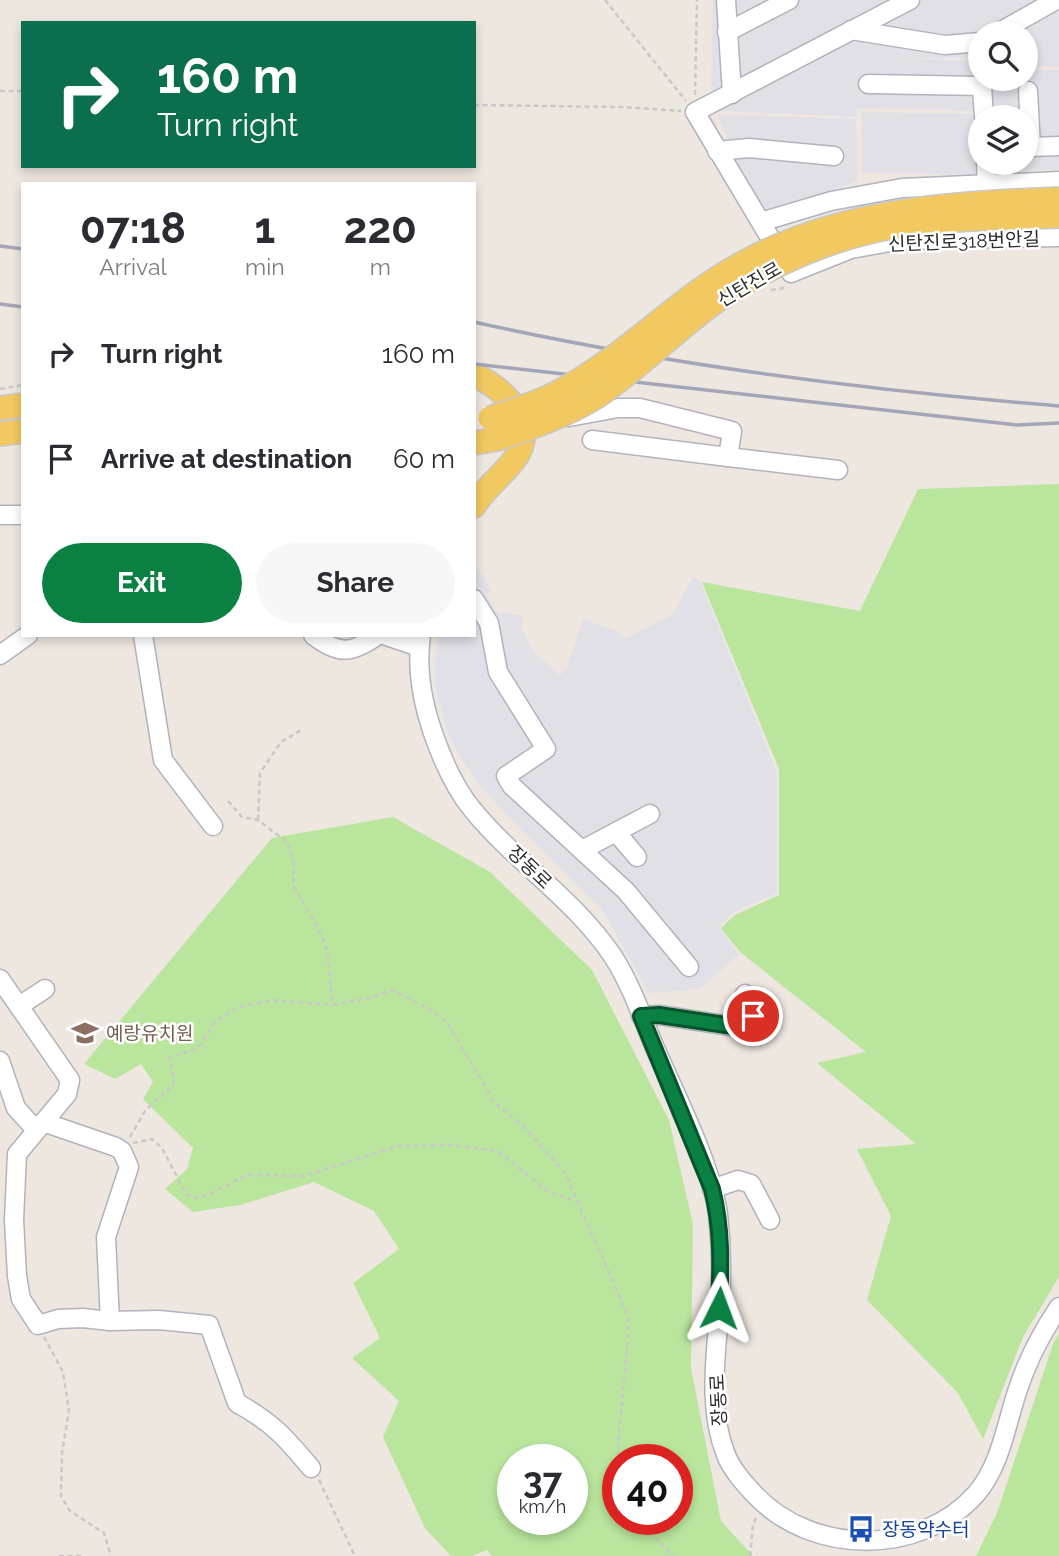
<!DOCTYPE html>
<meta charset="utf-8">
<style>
body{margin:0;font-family:Raleway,"Noto Sans KR",sans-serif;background:#f7f7f7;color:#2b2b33;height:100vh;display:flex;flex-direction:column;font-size:26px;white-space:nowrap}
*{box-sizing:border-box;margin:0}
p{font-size:23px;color:#7c7c81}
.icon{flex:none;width:38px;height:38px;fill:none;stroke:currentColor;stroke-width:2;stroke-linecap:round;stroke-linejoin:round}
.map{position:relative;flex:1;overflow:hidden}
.details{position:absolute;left:21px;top:182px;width:455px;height:455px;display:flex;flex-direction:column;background:#fff;border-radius:0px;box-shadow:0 4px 10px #0003}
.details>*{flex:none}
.guide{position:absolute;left:21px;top:21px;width:455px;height:147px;border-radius:0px;box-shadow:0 4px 10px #0003;background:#0b6e4f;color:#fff;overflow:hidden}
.fabs{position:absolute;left:968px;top:21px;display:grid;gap:14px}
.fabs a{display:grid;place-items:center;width:70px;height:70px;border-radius:50%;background:#fff;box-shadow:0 4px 10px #0003;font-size:35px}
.speed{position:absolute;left:497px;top:1444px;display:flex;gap:14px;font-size:35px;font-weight:700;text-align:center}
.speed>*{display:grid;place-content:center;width:91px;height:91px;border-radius:50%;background:#fff;box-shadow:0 4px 10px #0003;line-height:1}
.speed small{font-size:18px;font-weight:400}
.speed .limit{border:10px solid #d22;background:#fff;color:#111}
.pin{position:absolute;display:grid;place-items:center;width:60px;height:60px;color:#fff;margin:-30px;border:4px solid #fff;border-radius:50%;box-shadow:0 2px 7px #0007}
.me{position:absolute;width:77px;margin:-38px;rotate:3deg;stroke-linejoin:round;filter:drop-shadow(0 0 5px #0008)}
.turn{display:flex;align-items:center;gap:24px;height:147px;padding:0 21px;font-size:32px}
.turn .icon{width:91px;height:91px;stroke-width:2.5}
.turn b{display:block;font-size:49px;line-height:60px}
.eta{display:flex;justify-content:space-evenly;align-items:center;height:119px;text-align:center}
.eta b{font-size:42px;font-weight:700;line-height:49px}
.action{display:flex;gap:14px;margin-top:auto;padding:14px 21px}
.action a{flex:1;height:80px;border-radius:42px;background:#0b8043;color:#fff;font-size:28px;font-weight:700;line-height:80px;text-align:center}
.action a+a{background:#f7f7f7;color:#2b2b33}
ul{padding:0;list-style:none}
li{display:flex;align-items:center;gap:21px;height:105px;padding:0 21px}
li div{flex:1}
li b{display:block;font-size:26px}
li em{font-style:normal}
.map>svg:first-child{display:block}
</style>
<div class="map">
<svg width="1059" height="1556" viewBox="0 0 1059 1556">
<rect width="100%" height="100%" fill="#eee7e0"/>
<g fill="#e2e0e7">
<path d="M713,0H1059V67L1026,66V33H980V58H899L980,61V79H987L989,111L857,108L856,117L718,111L711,89Z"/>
<path d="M1026,70H1059V169L994,172L993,163H1026V117H990L988,79H1026Z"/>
<path d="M862,112L979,114V175L862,173Z"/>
<path d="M717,114L856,119L857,181L764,213L738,162Z"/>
<path d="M474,562L492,591L486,594L496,612L523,616L521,628L534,652L560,675L567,667L583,619L617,631L625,639L672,615L693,577L700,581L776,770L777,893L734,912L719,926L739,954L700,989L649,993L602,909L521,830L482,788L458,754L444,723L435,685V666L438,635H474Z"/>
</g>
<g fill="#b9e59c" fill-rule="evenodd">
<path d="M1059,484V1277L1023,1337L983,1439L958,1393L867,1300L891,1216L857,1149L916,1144L817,1063L866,1052L740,952L721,928L735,915L779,895V769L702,582L860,611L918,489Z"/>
<path d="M393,817L490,872L592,970L669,1120L693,1224L691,1368L721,1521L753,1556H492L487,1550L472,1556H451L425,1528L383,1437L399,1401L352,1358L380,1338L353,1283L399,1249L374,1211L314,1182L240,1205L193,1212L165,1189L187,1169L193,1148L143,1099L153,1082L141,1064L115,1079L84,1064L272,838ZM513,1460H572V1519H513ZM618,1460H677V1519H618Z"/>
<path d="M1059,1334V1556H976L997,1513L1054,1341Z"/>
</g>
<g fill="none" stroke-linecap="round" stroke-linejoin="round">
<defs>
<g id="minor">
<path d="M726,0L732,94"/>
<path d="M910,0L695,112L791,273L851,249L901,240L1059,237"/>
<path d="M851,30L945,45L980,42"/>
<path d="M727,32L789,0"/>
<path d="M998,33L1056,0"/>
<path d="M868,84L982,86L984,117"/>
<path d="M1028,91L1031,147L1059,146"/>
<path d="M717,151L749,148L834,156"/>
<path d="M986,163L987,184"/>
<path d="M761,222L831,201L902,188L1059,181"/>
<path d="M569,417L618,408H640L732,431L728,457L838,470"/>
<path d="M592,440L728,457"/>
<path d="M0,515H23"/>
<path d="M474,599L489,623L498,672L546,749L506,776L512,786L626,891L689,967"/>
<path d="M143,635L163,760L213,826"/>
<path d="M313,635C339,656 353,653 378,635"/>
<path d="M384,635L419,647"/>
<path d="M421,635C416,669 422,701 433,733C442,759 454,787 472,809C515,862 576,900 614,958C631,985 643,1019 655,1048C676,1096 711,1164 718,1214C720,1231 721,1248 721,1264C723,1326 702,1395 726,1455C732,1470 744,1483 755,1495C813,1556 921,1556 976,1494C1001,1465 1006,1424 1018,1389C1028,1358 1041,1334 1059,1307"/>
<path d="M0,655L28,635"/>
<path d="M616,832L637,857"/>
<path d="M582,850L650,814"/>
<path d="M0,979L70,1080L67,1094L17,1154L14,1220L17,1276L21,1299L38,1325L58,1319L83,1318L110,1321L159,1320L209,1325L237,1403C272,1422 286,1438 311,1468"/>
<path d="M19,1006L45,989"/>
<path d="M641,1016L659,1015L731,1026L753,1016L745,994"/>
<path d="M0,1061L16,1108L36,1130"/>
<path d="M43,1122L116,1147L122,1151L129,1167L106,1237L110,1321"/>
<path d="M712,1189L738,1180L751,1184L770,1220"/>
</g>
<g id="major">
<path d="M474,375C507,389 540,426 514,460C501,477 485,488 474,506"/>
<path d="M0,408L23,405"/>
<path d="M0,434L23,431"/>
<path d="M474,443L497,439"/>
</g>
</defs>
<use href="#minor" stroke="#b0b3bd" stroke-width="21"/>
<use href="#major" stroke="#c8c8c8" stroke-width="26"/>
<g stroke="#c8c8c8" stroke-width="2.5" stroke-dasharray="5 3.5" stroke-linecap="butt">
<path d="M605,0L686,101"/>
<path d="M0,91H23"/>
<path d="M695,95L697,0"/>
<path d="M474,105L622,107L681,111"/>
<path d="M771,290L784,288"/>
<path d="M0,389L23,385"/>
<path d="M228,801L242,817L258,820L287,842L294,862L293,885L322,936L328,956L332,1005"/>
<path d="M258,820L260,773L281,742L303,729"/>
<path d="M130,1137L145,1111L173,1085L174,1077L169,1058L197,1049L216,1021L238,1007L274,1000L332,1005L369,998L392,990L433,1011L447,1023L495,1103L526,1129L565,1173L625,1309L629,1322L628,1337L618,1443L619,1460"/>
<path d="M133,1143L152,1139L162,1148L186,1194L194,1198L208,1195L247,1175L303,1176L398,1146L451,1145L498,1151L549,1192L576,1201"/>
<path d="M44,1337L63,1372L69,1410L62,1453L61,1496L70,1511L104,1533L111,1556"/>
<path d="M319,1480L355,1556"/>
<path d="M637,1519L673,1556"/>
<path d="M59,1556H84"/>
<path d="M750,1556L753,1525L757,1515"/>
</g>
<use href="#minor" stroke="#fff" stroke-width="18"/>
<use href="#major" stroke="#f2c861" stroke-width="23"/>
<g stroke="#a2a6b7" stroke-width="3.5">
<path d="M0,246L23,249"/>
<path d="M0,304L23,307"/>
<path d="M474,322C667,365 863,390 1059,406"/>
<path d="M474,364L1017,425L1059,423"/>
</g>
<defs>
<g id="major-bridge">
<path d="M490,418C512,411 535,404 555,394C624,359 676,299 743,263C840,210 951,203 1059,199"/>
<path d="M497,439C532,428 568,415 599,395C640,367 675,331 715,302C767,265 837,235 900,226C953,218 1006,218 1059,216"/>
</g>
</defs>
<use href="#major-bridge" stroke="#c8c8c8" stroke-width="26" stroke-linecap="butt"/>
<use href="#major-bridge" stroke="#f2c861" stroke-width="23"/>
</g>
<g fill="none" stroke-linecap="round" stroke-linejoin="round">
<defs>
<path id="route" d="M719,1308C721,1267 722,1228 712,1189L641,1016L659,1015L732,1026L753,1016"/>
</defs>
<use href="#route" stroke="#07532c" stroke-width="18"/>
<use href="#route" stroke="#0b8043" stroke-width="12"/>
</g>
<defs>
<symbol id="school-bare" viewBox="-9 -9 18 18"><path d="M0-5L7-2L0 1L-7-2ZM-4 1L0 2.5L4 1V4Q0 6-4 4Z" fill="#8d6e63" stroke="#fff" stroke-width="2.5" paint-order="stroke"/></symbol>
<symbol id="bus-bare" viewBox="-9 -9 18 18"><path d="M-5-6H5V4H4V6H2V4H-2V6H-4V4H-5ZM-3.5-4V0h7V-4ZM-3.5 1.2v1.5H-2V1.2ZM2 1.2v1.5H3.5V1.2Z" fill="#1a4fb4" stroke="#fff" stroke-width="2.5" paint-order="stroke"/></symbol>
</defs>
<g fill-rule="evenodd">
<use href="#school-bare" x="66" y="1014" width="38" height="38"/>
<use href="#bus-bare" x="842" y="1510" width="38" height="38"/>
</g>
<g text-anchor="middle" stroke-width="5" stroke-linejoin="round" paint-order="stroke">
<g font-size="19" fill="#2d2d2d" stroke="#fff">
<text transform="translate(964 241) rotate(-2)" y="7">신탄진로318번안길</text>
<text transform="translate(749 284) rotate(-30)" y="7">신탄진로</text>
<text transform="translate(530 867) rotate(44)" y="7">장동로</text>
<text transform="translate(718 1400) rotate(-93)" y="7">장동로</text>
</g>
<g font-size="19" fill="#785e54" stroke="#fff" text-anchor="start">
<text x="106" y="1040">예랑유치원</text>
</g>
<g font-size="19" fill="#164399" stroke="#fff" text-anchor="start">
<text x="882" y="1536">장동약수터</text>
</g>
</g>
</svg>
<div class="fabs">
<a><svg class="icon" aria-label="search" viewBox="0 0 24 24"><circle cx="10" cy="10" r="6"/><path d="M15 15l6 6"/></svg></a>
<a><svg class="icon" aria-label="layers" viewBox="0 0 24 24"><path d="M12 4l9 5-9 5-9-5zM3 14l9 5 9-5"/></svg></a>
</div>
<div class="speed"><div>37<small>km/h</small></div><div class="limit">40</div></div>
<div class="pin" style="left:753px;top:1016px;background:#d93025"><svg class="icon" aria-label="arrive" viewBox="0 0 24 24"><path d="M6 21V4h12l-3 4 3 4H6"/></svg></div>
<svg class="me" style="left:719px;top:1308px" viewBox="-20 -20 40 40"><path d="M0-17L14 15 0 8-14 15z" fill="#0b8043" stroke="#fff" stroke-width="4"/></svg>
<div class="guide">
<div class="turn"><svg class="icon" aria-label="right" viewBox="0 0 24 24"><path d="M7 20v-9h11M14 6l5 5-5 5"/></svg><div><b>160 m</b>Turn right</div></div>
</div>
<section class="details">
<div class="eta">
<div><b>07:18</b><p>Arrival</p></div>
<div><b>1</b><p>min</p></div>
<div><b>220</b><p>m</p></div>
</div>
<ul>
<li><svg class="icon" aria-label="right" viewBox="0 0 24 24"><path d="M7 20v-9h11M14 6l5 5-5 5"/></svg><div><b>Turn right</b></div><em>160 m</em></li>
<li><svg class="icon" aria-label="arrive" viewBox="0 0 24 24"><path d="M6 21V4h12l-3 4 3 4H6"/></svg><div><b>Arrive at destination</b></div><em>60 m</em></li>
</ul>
<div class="action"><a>Exit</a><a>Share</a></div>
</section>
</div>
